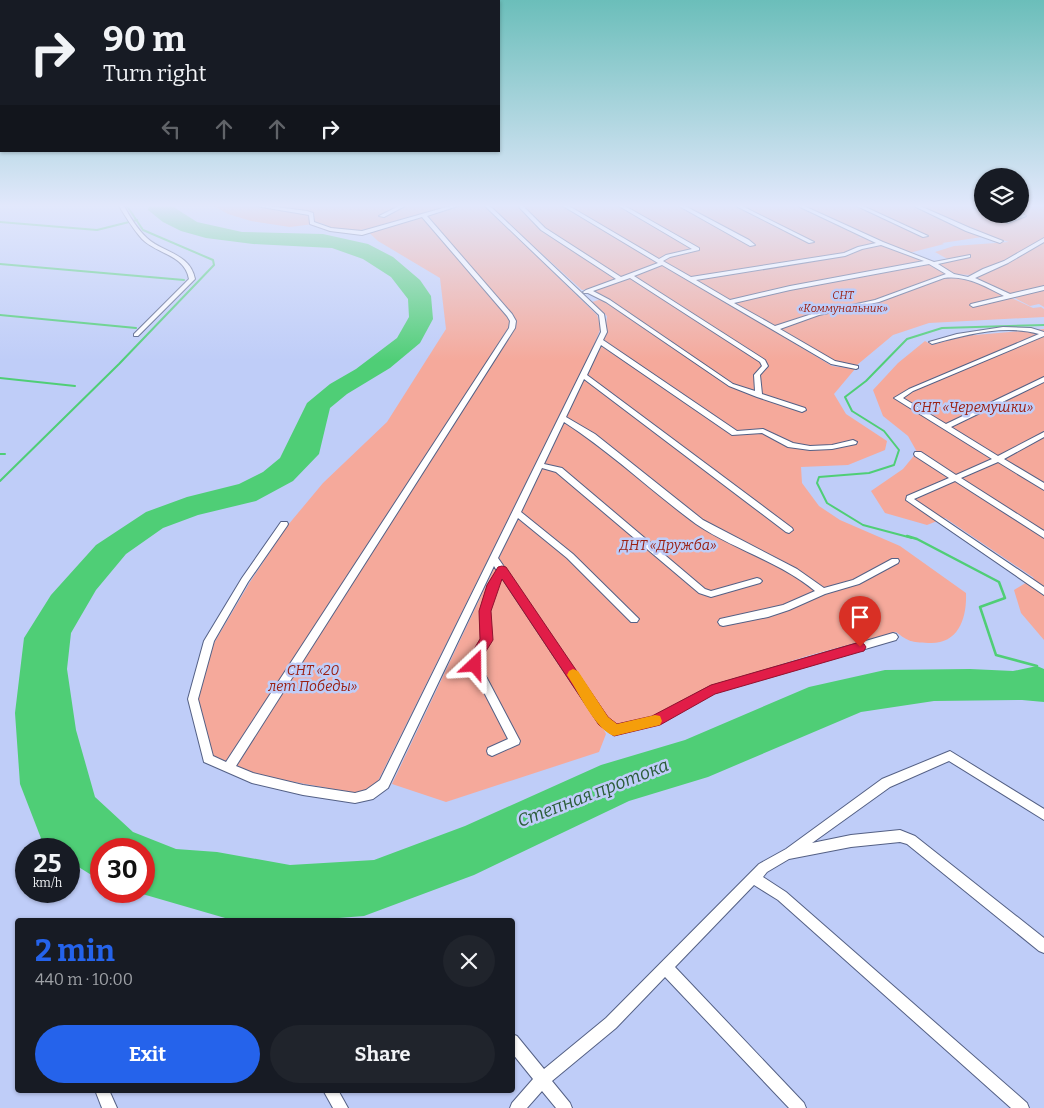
<!DOCTYPE html>
<meta charset="utf-8">
<style>
body{margin:0;font-family:Bitter,serif;background:#20242c;color:#f1f3f6;height:100vh;display:flex;flex-direction:column;font-size:19px;white-space:nowrap}
*{box-sizing:border-box;margin:0}
p{font-size:16px;color:#9ea1a6}
.icon{flex:none;width:28px;height:28px;fill:none;stroke:currentColor;stroke-width:2;stroke-linecap:round;stroke-linejoin:round}
.map{position:relative;flex:1;overflow:hidden}
.drawer{position:absolute;left:15px;top:918px;width:500px;height:175px;display:flex;flex-direction:column;background:#171b24;border-radius:5px;box-shadow:0 1px 4px #0004}
.drawer>*{flex:none}
.banner{position:absolute;left:0px;top:0px;width:500px;height:152px;box-shadow:0 1px 4px #0004;background:#171b24;color:#f1f3f6;overflow:hidden}
.fabs{position:absolute;left:974px;top:168px;display:grid;gap:10px}
.fabs a{display:grid;place-items:center;width:55px;height:55px;border-radius:50%;background:#171b24;box-shadow:0 1px 4px #0004;font-size:25px}
.speed{position:absolute;left:15px;top:838px;display:flex;gap:10px;font-size:25px;font-weight:700;text-align:center}
.speed>*{display:grid;place-content:center;width:65px;height:65px;border-radius:50%;background:#171b24;box-shadow:0 1px 4px #0004;line-height:1}
.speed small{font-size:12px;font-weight:400}
.speed .limit{border:8px solid #d22;background:#fff;color:#111}
.pin{position:absolute;display:grid;place-items:center;width:42px;height:42px;color:#fff;margin:-51px -21px;border-radius:50% 50% 50% 0;rotate:-45deg;box-shadow:0 0 5px #0007}
.pin .icon{rotate:45deg}
.me{position:absolute;width:55px;margin:-28px;rotate:23deg;stroke-linejoin:round;filter:drop-shadow(0 0 4px #0008)}
.turn{display:flex;align-items:center;gap:18px;height:105px;padding:0 20px;font-size:22px}
.turn .icon{width:65px;height:65px;stroke-width:2.5}
.turn b{display:block;font-size:35px;line-height:42px}
.lanes{display:flex;align-items:center;height:48px;padding:0 20px;background:#0003;justify-content:center;gap:25px;direction:ltr}
.lanes .off{opacity:.35}
.round{display:grid;place-items:center;flex:none;width:52px;height:52px;border-radius:26px;background:#20242c}
.overview{display:flex;align-items:center;justify-content:space-between;height:85px;padding:0 20px}
h1{font-size:30px;font-weight:700;line-height:38px;color:#2563eb}
.primary-button{display:flex;gap:10px;margin-top:auto;padding:10px 20px}
.primary-button a{flex:1;height:58px;border-radius:30px;background:#2563eb;color:#fff;font-size:20px;font-weight:700;line-height:58px;text-align:center}
.primary-button a+a{background:#20242c;color:#f1f3f6}
.map>svg:first-child{display:block}
</style>
<div class="map">
<svg width="1044" height="1108" viewBox="0 0 1044 1108">
<rect width="100%" height="100%" fill="#bfcdf8"/>
<g fill="#f5a99b">
<path d="M214,206H798L863,236L855,239L866,236L803,206H969L982,211V214H988L1008,222L1026,216L1010,219L993,214H1020V206H1044V307L1039,304L1030,306L970,275L954,274L941,266V264L951,261L935,252L954,246L1009,242L989,236L942,243L944,244L909,253L952,277L976,281L1033,308L1041,307L1044,309V317L929,323L893,335L857,365L833,363L674,267L670,268L832,366L855,369L834,394L846,414L887,441L885,450L848,465L801,467L802,483L819,506L840,520L900,546L966,593C967,619 958,645 928,643C911,642 909,642 896,632L807,656L704,689L658,714L603,728L606,734L599,752L446,802L392,784L605,334L607,316L592,302L605,298L588,289L582,290L521,235L517,237L597,315L601,327L593,348L376,785L361,794L255,775L212,757L198,699L214,643L250,582L288,525L323,483L387,422L446,329L440,278L378,241L365,229L357,231L332,228L321,223L290,227L251,221L228,214Z"/>
<path d="M1044,329V640L1021,613L1014,590L1034,578L945,518L927,525L885,513L871,491L903,469L917,452L908,436L883,416L873,390L898,363L925,341L932,345L964,336Z"/>
</g>
<path fill="#4fce76" d="M149,206H172L197,222L242,232L323,234L368,244L393,257L420,280L431,296L433,319L420,343L390,368L347,394L330,408L319,454L293,481L256,501L198,515L163,528L126,554L96,590L71,633L67,669L76,730L95,797L133,832L176,849L217,852L290,865L374,860L465,826L601,765L685,740L809,687L885,670L970,669L1013,671L1037,666L1044,669V702L1022,700L934,701L861,712L708,777L629,801L474,875L364,916L313,920H232L132,891H144V849H101V881L69,861V849H49L44,846L20,784L15,713L24,638L51,595L96,545L146,512L187,497L239,484L263,472L280,458L307,403L330,384L356,369L397,338L409,317L408,299L391,277L363,259L332,248L253,244L206,238L181,231L163,222L148,210Z"/>
<g fill="none" stroke-linecap="round" stroke-linejoin="round">
<g stroke="#4fce76" stroke-width="2">
<path d="M0,222L97,230L137,220"/>
<path d="M0,264L184,280"/>
<path d="M0,315L136,328"/>
<path d="M0,378L75,386"/>
<path d="M0,454H5"/>
<path d="M0,481L119,364L214,265L213,260L143,230L127,206"/>
<path d="M912,538L863,525L827,503L817,483L819,477L869,473L894,465L899,450L884,431L852,411L845,397L866,381L907,339L942,328L1044,325"/>
</g>
<path stroke="#4fce76" stroke-width="2.5" d="M907,536L917,539L999,582L1005,598L980,607L996,655L1037,666"/>
<defs>
<g id="street">
<path d="M119,206H124C130,217 137,229 147,238C163,253 190,253 195,279L138,336H134V334L189,279C185,255 157,254 142,239C133,229 126,217 119,206Z"/>
<path d="M256,206H269L307,211L313,213L314,222L331,228L362,231L450,206H458L427,216L512,314L516,321L515,328L236,766L253,773L303,785L355,793L366,790L380,780L601,332L599,315L485,206H490L604,314L607,332L603,340L737,431L763,429L793,443L810,446L832,445L853,440L857,442L856,444L832,449L810,450L788,447L762,433L732,435L601,345L587,375L792,528L793,530L789,533L786,532L584,379L566,417L595,434L703,520L797,569L824,588L853,580L892,559H898L899,561L898,563L859,584L825,594L789,610L768,617L723,626L720,625L718,622L720,619L783,605L815,591C779,561 734,550 696,524C651,491 611,452 564,422L544,464L562,468L705,589L711,591L757,578L760,579L762,581L760,583L711,597L699,593L556,472L542,468L521,512L573,554L639,619L637,622H631L567,558L518,518L498,558L607,718L616,725L653,717L711,686L893,633L896,634L898,637L896,640L714,693L659,724L614,735L599,724L502,578L497,585L490,611L491,639L480,659V665L520,741L519,744L492,756L488,754L487,751L488,748L508,739L470,665V659L481,639L480,611L488,585L497,571L494,566L388,788L373,799L355,803L303,795L252,783L204,762L188,699L204,641L242,578L281,522H287L288,524L287,526L248,582L214,641L198,699L213,756L226,762L509,328L510,321L507,316L422,217L362,235L330,231L310,224L309,215Z"/>
<path d="M399,206H405L384,217L379,216Z"/>
<path d="M518,206H523L545,228L621,277L658,263L563,206H569L659,259L666,255L692,249L619,206H625L699,248V250L670,257L663,261L691,277L844,253L858,247L876,243L798,206H804L883,242L934,262L970,255V257L938,264L954,274L968,277L983,269L1004,261L1044,238V242L1008,263L975,278L1010,294L1044,286V290L973,307L970,305L971,304L1004,296C985,286 966,275 944,278L879,302L819,315L780,329L835,361L858,366V368L856,369L831,364L662,265L634,276L765,360L768,366L760,375L762,394L805,408L806,410L802,412L757,397L729,386L606,302L588,293H584L583,292L586,290L616,279L541,230ZM881,245L924,261L790,286L730,300L696,280L845,256L862,249ZM929,264L946,274L875,300L815,313L775,326L734,303L790,290ZM630,278L760,362L762,366L754,375L755,391L733,384L610,300L593,291Z"/>
<path d="M679,206H685L749,240L755,245L750,246Z"/>
<path d="M736,206H742L814,242L809,243Z"/>
<path d="M857,206H863L928,236L923,237Z"/>
<path d="M914,206H920L970,228L1003,241L1000,243L966,231Z"/>
<path d="M970,206H977L982,208V211Z"/>
<path d="M988,214H995L1008,219L1023,214L1026,216L1008,223Z"/>
<path d="M1003,327L1031,328L1044,332V336L913,391L903,398L946,424L1044,377V382L951,427L998,456L1044,432V437L1004,459L1044,483V490L998,462L961,478L1044,531V538L955,481L914,499L1044,587V595L906,500L907,496L949,478L915,456L914,454L915,452H921L956,475L992,459L894,398L909,389L1039,334C1004,324 966,335 932,344L929,342L957,334Z"/>
<path d="M950,751L1044,809V820L949,761L890,787L812,843L851,835L900,830L915,836L1044,938V953L1039,951L907,844L900,842L851,847L789,859L767,872L763,877L786,892L1027,1103L1029,1108H1011L778,900L754,885L675,967L804,1103L806,1108H789L665,977L616,1028L552,1081L570,1103L572,1108H556L542,1091L527,1108H510L512,1103L533,1079L512,1053V1034L517,1036L544,1069L606,1018L759,864L786,849L882,779Z"/>
<path d="M95,1090H109L117,1108H102Z"/>
<path d="M323,1090H338L348,1108H333Z"/>
</g>
</defs>
<use href="#street" stroke="#546085" stroke-width="2"/>
<use href="#street" fill="#fff" fill-rule="evenodd"/>
</g>
<linearGradient id="sky" x2="0" y2="1"><stop stop-color="#6bbeba"/><stop offset="0.57" stop-color="#e2e8fc"/><stop offset="1" stop-color="#e2e8fc" stop-opacity="0"/></linearGradient>
<rect width="1044" height="361" fill="url(#sky)"/>
<path fill="#e11d48" stroke="#92132f" d="M502,566L506,567L608,717L617,724L652,716L711,685L860,642L864,644L866,647L864,651L860,652L715,694L660,725L614,736L599,725L502,579L491,611L493,640L481,659L479,669L475,670L470,669L468,659L480,639L479,611L487,585L498,567Z"/>
<path fill="#f59e0b" d="M573,669L578,671L608,717L617,724L655,715L660,716L662,721L660,725L614,736C595,729 580,695 569,678L567,675L569,671Z"/>
<g text-anchor="middle" stroke-width="5" stroke-linejoin="round" paint-order="stroke">
<g font-size="11" font-style="italic" fill="#9a2114" stroke="#bfcdf8">
<text x="843" y="299">СНТ<tspan x="843" dy="13">«Коммунальник»</tspan></text>
</g>
<g font-size="14" font-style="italic" fill="#9a2114" stroke="#bfcdf8">
<text x="973" y="412">СНТ «Черемушки»</text>
<text x="668" y="550">ДНТ «Дружба»</text>
<text x="313" y="675">СНТ «20<tspan x="313" dy="16">лет Победы»</tspan></text>
</g>
<g font-size="18" font-style="italic" fill="#2b5c38" stroke="#bfcdf8">
<text transform="translate(593 793) rotate(-21)" y="6">Степная протока</text>
</g>
</g>
</svg>
<div class="fabs">
<a><svg class="icon" aria-label="layers" viewBox="0 0 24 24"><path d="M12 4l9 5-9 5-9-5zM3 14l9 5 9-5"/></svg></a>
</div>
<div class="speed"><div>25<small>km/h</small></div><div class="limit">30</div></div>
<div class="pin" style="left:860px;top:647px;background:#d93025"><svg class="icon" aria-label="arrive" viewBox="0 0 24 24"><path d="M6 21V4h12l-3 4 3 4H6"/></svg></div>
<svg class="me" style="left:475px;top:665px" viewBox="-20 -20 40 40"><path d="M0-17L14 15 0 8-14 15z" fill="#e11d48" stroke="#fff" stroke-width="4"/></svg>
<div class="banner">
<div class="turn"><svg class="icon" aria-label="right" viewBox="0 0 24 24"><path d="M7 20v-9h11M14 6l5 5-5 5"/></svg><div><b>90 m</b>Turn right</div></div>
<div class="lanes"><svg class="icon off" aria-label="left" viewBox="0 0 24 24"><path d="M17 20v-9H6M10 6l-5 5 5 5"/></svg><svg class="icon off" aria-label="ahead" viewBox="0 0 24 24"><path d="M12 20V5M6 11l6-6 6 6"/></svg><svg class="icon off" aria-label="ahead" viewBox="0 0 24 24"><path d="M12 20V5M6 11l6-6 6 6"/></svg><svg class="icon" aria-label="right" viewBox="0 0 24 24"><path d="M7 20v-9h11M14 6l5 5-5 5"/></svg></div>
</div>
<section class="drawer">
<div class="overview"><div><h1>2 min</h1><p>440 m · 10:00</p></div><a class="round"><svg class="icon" aria-label="close" viewBox="0 0 24 24"><path d="M6 6l12 12M18 6L6 18"/></svg></a></div>
<div class="primary-button"><a>Exit</a><a>Share</a></div>
</section>
</div>
